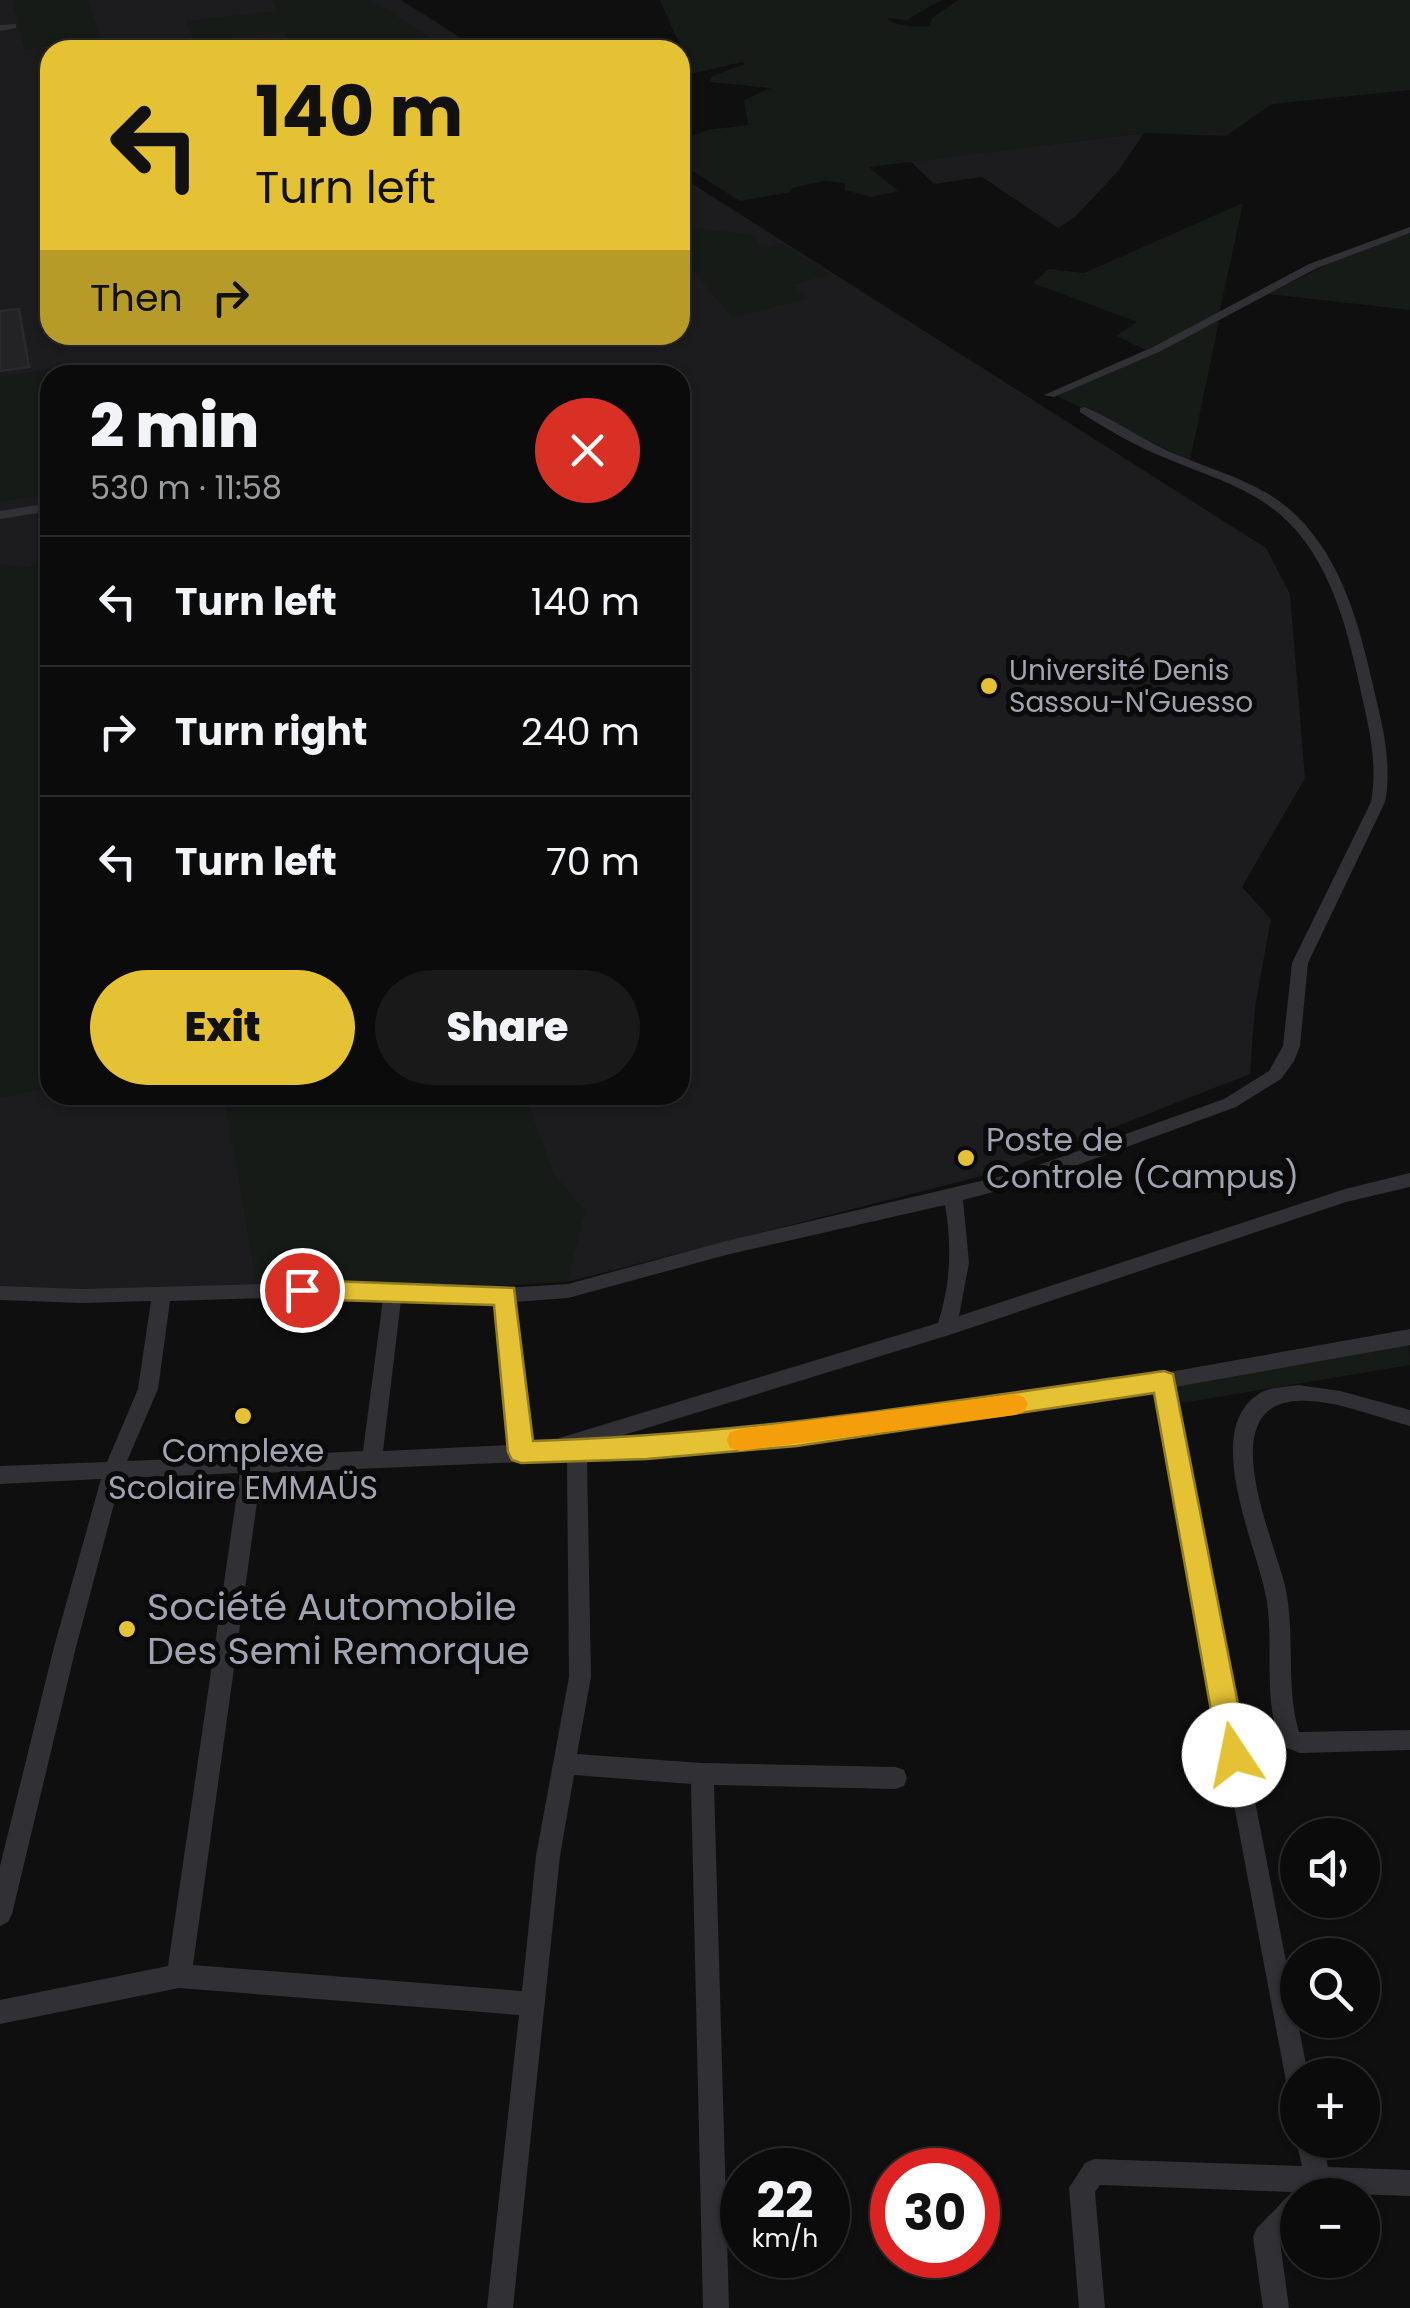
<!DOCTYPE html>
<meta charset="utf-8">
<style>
body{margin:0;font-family:Poppins,sans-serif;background:#19191a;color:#f1f3f6;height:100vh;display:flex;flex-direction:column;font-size:38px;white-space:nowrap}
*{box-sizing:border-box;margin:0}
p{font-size:32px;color:#9a9b9d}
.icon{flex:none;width:55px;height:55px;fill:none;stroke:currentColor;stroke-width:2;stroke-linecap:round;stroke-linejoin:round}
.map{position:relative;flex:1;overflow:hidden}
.drawer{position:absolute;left:40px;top:365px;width:650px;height:740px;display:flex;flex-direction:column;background:#0b0b0c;border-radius:30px;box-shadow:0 2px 8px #0004,0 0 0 2px #2b2b2d}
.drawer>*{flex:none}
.hud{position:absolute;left:40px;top:40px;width:650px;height:305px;border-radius:30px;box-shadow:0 2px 8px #0004,0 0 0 2px #2b2b2d;background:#e4c234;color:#111;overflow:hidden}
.controls{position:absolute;left:1280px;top:1818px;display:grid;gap:20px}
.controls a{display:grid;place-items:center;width:100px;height:100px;border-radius:50%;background:#0b0b0c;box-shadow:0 2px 8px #0004,0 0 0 2px #2b2b2d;font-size:50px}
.speed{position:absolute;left:720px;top:2148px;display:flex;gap:20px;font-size:50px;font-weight:700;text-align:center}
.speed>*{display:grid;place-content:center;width:130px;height:130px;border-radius:50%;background:#0b0b0c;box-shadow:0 2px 8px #0004,0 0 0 2px #2b2b2d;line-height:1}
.speed small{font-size:25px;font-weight:400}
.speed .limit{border:15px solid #d22;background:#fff;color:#111}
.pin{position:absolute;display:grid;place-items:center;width:85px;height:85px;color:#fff;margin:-42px;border:5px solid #fff;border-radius:50%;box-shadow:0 2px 10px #0007}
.me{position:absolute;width:110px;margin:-55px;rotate:349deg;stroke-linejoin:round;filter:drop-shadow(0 0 8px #0008)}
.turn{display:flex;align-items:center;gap:35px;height:210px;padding:0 50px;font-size:45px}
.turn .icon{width:130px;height:130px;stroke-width:2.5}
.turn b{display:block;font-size:70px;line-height:85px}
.then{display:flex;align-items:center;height:95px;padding:0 50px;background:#0003;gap:20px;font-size:38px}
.round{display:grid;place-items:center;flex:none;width:105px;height:105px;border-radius:52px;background:#19191a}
.head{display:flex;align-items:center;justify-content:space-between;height:170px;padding:0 50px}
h1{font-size:60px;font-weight:800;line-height:75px}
.action{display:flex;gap:20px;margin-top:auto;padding:20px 50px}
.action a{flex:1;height:115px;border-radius:60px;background:#e4c234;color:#111;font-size:40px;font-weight:800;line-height:115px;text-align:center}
.action a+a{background:#19191a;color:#f1f3f6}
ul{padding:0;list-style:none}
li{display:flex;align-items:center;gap:30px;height:130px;padding:0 50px;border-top:2px solid #2b2b2d}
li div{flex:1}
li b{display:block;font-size:38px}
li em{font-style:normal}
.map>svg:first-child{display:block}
</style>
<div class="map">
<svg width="1410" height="2308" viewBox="0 0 1410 2308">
<rect width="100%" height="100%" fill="#0f0f10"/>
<g fill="#1c1b1d" fill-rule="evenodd">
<path d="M0,0H401L480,50H50V335H680V176L1266,548L1290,594L1305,778L1242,887L1271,919L1255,1007L1250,1074L1005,1170L567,1282L0,1295ZM50,375H680V1095H50Z"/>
<path d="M1144,133L1119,170L1075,217L1058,228L982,177L934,184L910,161Z"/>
</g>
<g fill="#161b17">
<path d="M13,0H88L102,40L24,49Z"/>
<path d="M271,0H371L449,50H291L284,32L195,42L186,21L276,11Z"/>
<path d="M660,0H942L906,20L887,18C895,27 917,27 930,26L932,18L958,0H1410V90L1272,104L1226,136L1144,133L869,167L898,191L871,197L845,190V183L824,181L793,188L790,192L740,201L680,163V141L707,130L748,125L744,100L770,88L710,82L712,76L745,64L742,62L682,76L693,64C678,45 670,22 660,0Z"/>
<path d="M1243,203L1219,315L1146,350L1116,336L1137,322L1033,283L1049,269L1084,273Z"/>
<path d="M680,226L750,235L763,249L781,243L829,274L792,285L808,298L733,318L680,255Z"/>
<path d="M1410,233V310L1268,294L1341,257Z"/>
<path d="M1219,321L1190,461L1057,396Z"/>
<path d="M77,365L79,375H50V494L0,502V377Z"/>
<path d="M50,547V1087L0,1098V564L30,567Z"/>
<path d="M224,1095H525L553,1173L585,1212L567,1282L384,1292L258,1291Z"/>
<path d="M1409,1343L1410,1365L1181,1403L1177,1386Z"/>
</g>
<path fill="#232224" stroke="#2a292c" stroke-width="2.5" d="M19,309L29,367L0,371V311Z"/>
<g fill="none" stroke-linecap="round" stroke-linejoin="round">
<g fill="#313135" fill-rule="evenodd">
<path d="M16,24V28L0,31V25Z"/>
<path d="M1410,227V233L1317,268L1161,351L1054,397L1044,395L1153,347L1309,264Z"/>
<path d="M1084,407C1112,418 1138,437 1166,450C1198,465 1234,474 1265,492C1332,530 1356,610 1372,681C1381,721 1393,760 1385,802L1308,963L1300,1046L1294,1061L1281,1079L1236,1107L1028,1183L963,1200L969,1263L959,1316L1345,1189L1410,1173V1187L1346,1202L946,1336L601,1442L797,1427L1164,1373L1410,1329V1345L1175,1387L1308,2075H1298V2100L1289,2097L1156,1390L797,1443L587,1459L591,1677L577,1754L702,1763L896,1767L904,1770L907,1778L904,1786L896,1789L714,1785L729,2308H703L691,1784L574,1775L560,1856L513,2308H487L519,2015L179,1988L0,2024V2000L168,1966L240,1473L121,1478L76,1647L12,1914L8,1922L0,1926V1866L54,1647L101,1479L0,1484V1466L107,1462L138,1389L151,1301L82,1303L0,1300V1286L82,1289L301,1283L505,1288L568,1284L726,1241L1019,1172L1224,1099L1269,1071L1283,1046L1292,963L1371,802C1379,758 1366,717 1357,674C1343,611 1322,541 1265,503C1236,483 1200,473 1168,459C1137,447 1108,430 1080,412V408ZM945,1205C952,1246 951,1282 938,1323L566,1436L559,1438L556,1443L530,1444L515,1302L568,1298L726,1255ZM301,1297L383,1299L363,1451L258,1456L252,1454L245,1456L127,1461L158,1389L170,1301ZM401,1300L496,1302L510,1445L383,1451ZM567,1460L569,1677L536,1856L522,1991L193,1965L261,1473Z"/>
<path d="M50,503V511L0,519V511Z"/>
<path d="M1298,1385L1340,1391L1410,1410V1426C1375,1417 1334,1399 1297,1401C1212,1406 1274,1539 1285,1586C1296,1634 1285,1684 1299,1732L1410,1730V1750L1300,1753L1282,1746C1262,1701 1274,1650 1267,1602C1259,1549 1199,1430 1260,1393C1270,1387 1287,1387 1298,1385Z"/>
<path d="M1298,2137V2140H1322L1328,2167L1410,2170V2196L1323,2193L1298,2195V2222L1280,2241L1289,2308H1263L1253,2237L1257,2228L1292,2192L1100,2185L1095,2192L1105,2308H1079L1069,2188L1085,2163L1094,2159L1302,2166L1296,2140Z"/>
</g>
</g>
<path fill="#e4c234" stroke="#947e22" stroke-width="2.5" d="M302,1280L514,1288L533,1441C746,1435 954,1401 1164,1371L1173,1374L1248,1755L1244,1765L1234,1769L1223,1765L1219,1755L1154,1393L797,1446L647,1459L521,1463L512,1460L508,1452L494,1305L302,1299L293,1296L289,1290L293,1283Z"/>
<path fill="#f59e0b" d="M1015,1394L1024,1397L1028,1404L1024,1412L1015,1415L740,1451L730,1448L727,1440L730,1432L740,1429Z"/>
<g fill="#e4c234" stroke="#0a0a0b" stroke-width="4">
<circle cx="989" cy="686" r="10"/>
<circle cx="966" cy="1158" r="10"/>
<circle cx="243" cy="1416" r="10"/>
<circle cx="127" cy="1629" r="10"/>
</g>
<g text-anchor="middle" stroke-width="10" stroke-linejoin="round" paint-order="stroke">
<g font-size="28" fill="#a1a4b0" stroke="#0a0a0b" text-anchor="start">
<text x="1009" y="680">Université Denis<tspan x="1009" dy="32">Sassou-N'Guesso</tspan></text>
</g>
<g font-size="32" fill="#a1a4b0" stroke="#0a0a0b" text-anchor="start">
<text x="986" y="1151">Poste de<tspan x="986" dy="37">Controle (Campus)</tspan></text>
<text x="243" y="1462" text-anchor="middle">Complexe<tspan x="243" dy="37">Scolaire EMMAÜS</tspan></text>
</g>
<g font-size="38" fill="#a1a4b0" stroke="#0a0a0b" text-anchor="start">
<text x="147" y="1620">Société Automobile<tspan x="147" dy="44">Des Semi Remorque</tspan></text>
</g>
</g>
</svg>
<div class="controls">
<a><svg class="icon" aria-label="sound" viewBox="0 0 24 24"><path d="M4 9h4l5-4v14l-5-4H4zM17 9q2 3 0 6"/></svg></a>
<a><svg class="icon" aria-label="search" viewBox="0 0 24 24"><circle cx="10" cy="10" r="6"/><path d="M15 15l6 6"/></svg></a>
<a>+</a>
<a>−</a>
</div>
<div class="speed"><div>22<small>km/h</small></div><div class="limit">30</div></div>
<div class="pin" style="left:302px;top:1290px;background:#d93025"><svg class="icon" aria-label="arrive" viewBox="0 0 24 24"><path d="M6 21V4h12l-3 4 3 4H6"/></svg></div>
<svg class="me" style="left:1234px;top:1755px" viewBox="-20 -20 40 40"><circle r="19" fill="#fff"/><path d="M0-13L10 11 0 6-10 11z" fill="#e4c234"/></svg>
<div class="hud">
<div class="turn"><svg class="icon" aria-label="left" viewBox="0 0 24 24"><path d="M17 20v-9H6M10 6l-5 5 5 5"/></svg><div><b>140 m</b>Turn left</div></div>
<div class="then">Then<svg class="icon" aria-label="right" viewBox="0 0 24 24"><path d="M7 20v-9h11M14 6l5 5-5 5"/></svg></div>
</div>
<section class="drawer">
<div class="head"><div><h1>2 min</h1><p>530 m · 11:58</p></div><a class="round" style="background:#d93025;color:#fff"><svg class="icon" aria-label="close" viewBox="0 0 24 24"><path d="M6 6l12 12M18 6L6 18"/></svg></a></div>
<ul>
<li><svg class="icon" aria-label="left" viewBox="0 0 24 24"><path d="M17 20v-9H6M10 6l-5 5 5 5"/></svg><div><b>Turn left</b></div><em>140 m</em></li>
<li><svg class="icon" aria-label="right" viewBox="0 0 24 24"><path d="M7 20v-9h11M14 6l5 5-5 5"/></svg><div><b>Turn right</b></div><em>240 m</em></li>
<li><svg class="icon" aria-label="left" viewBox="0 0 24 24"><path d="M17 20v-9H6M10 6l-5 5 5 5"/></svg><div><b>Turn left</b></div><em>70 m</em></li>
</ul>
<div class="action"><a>Exit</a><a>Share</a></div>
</section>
</div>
